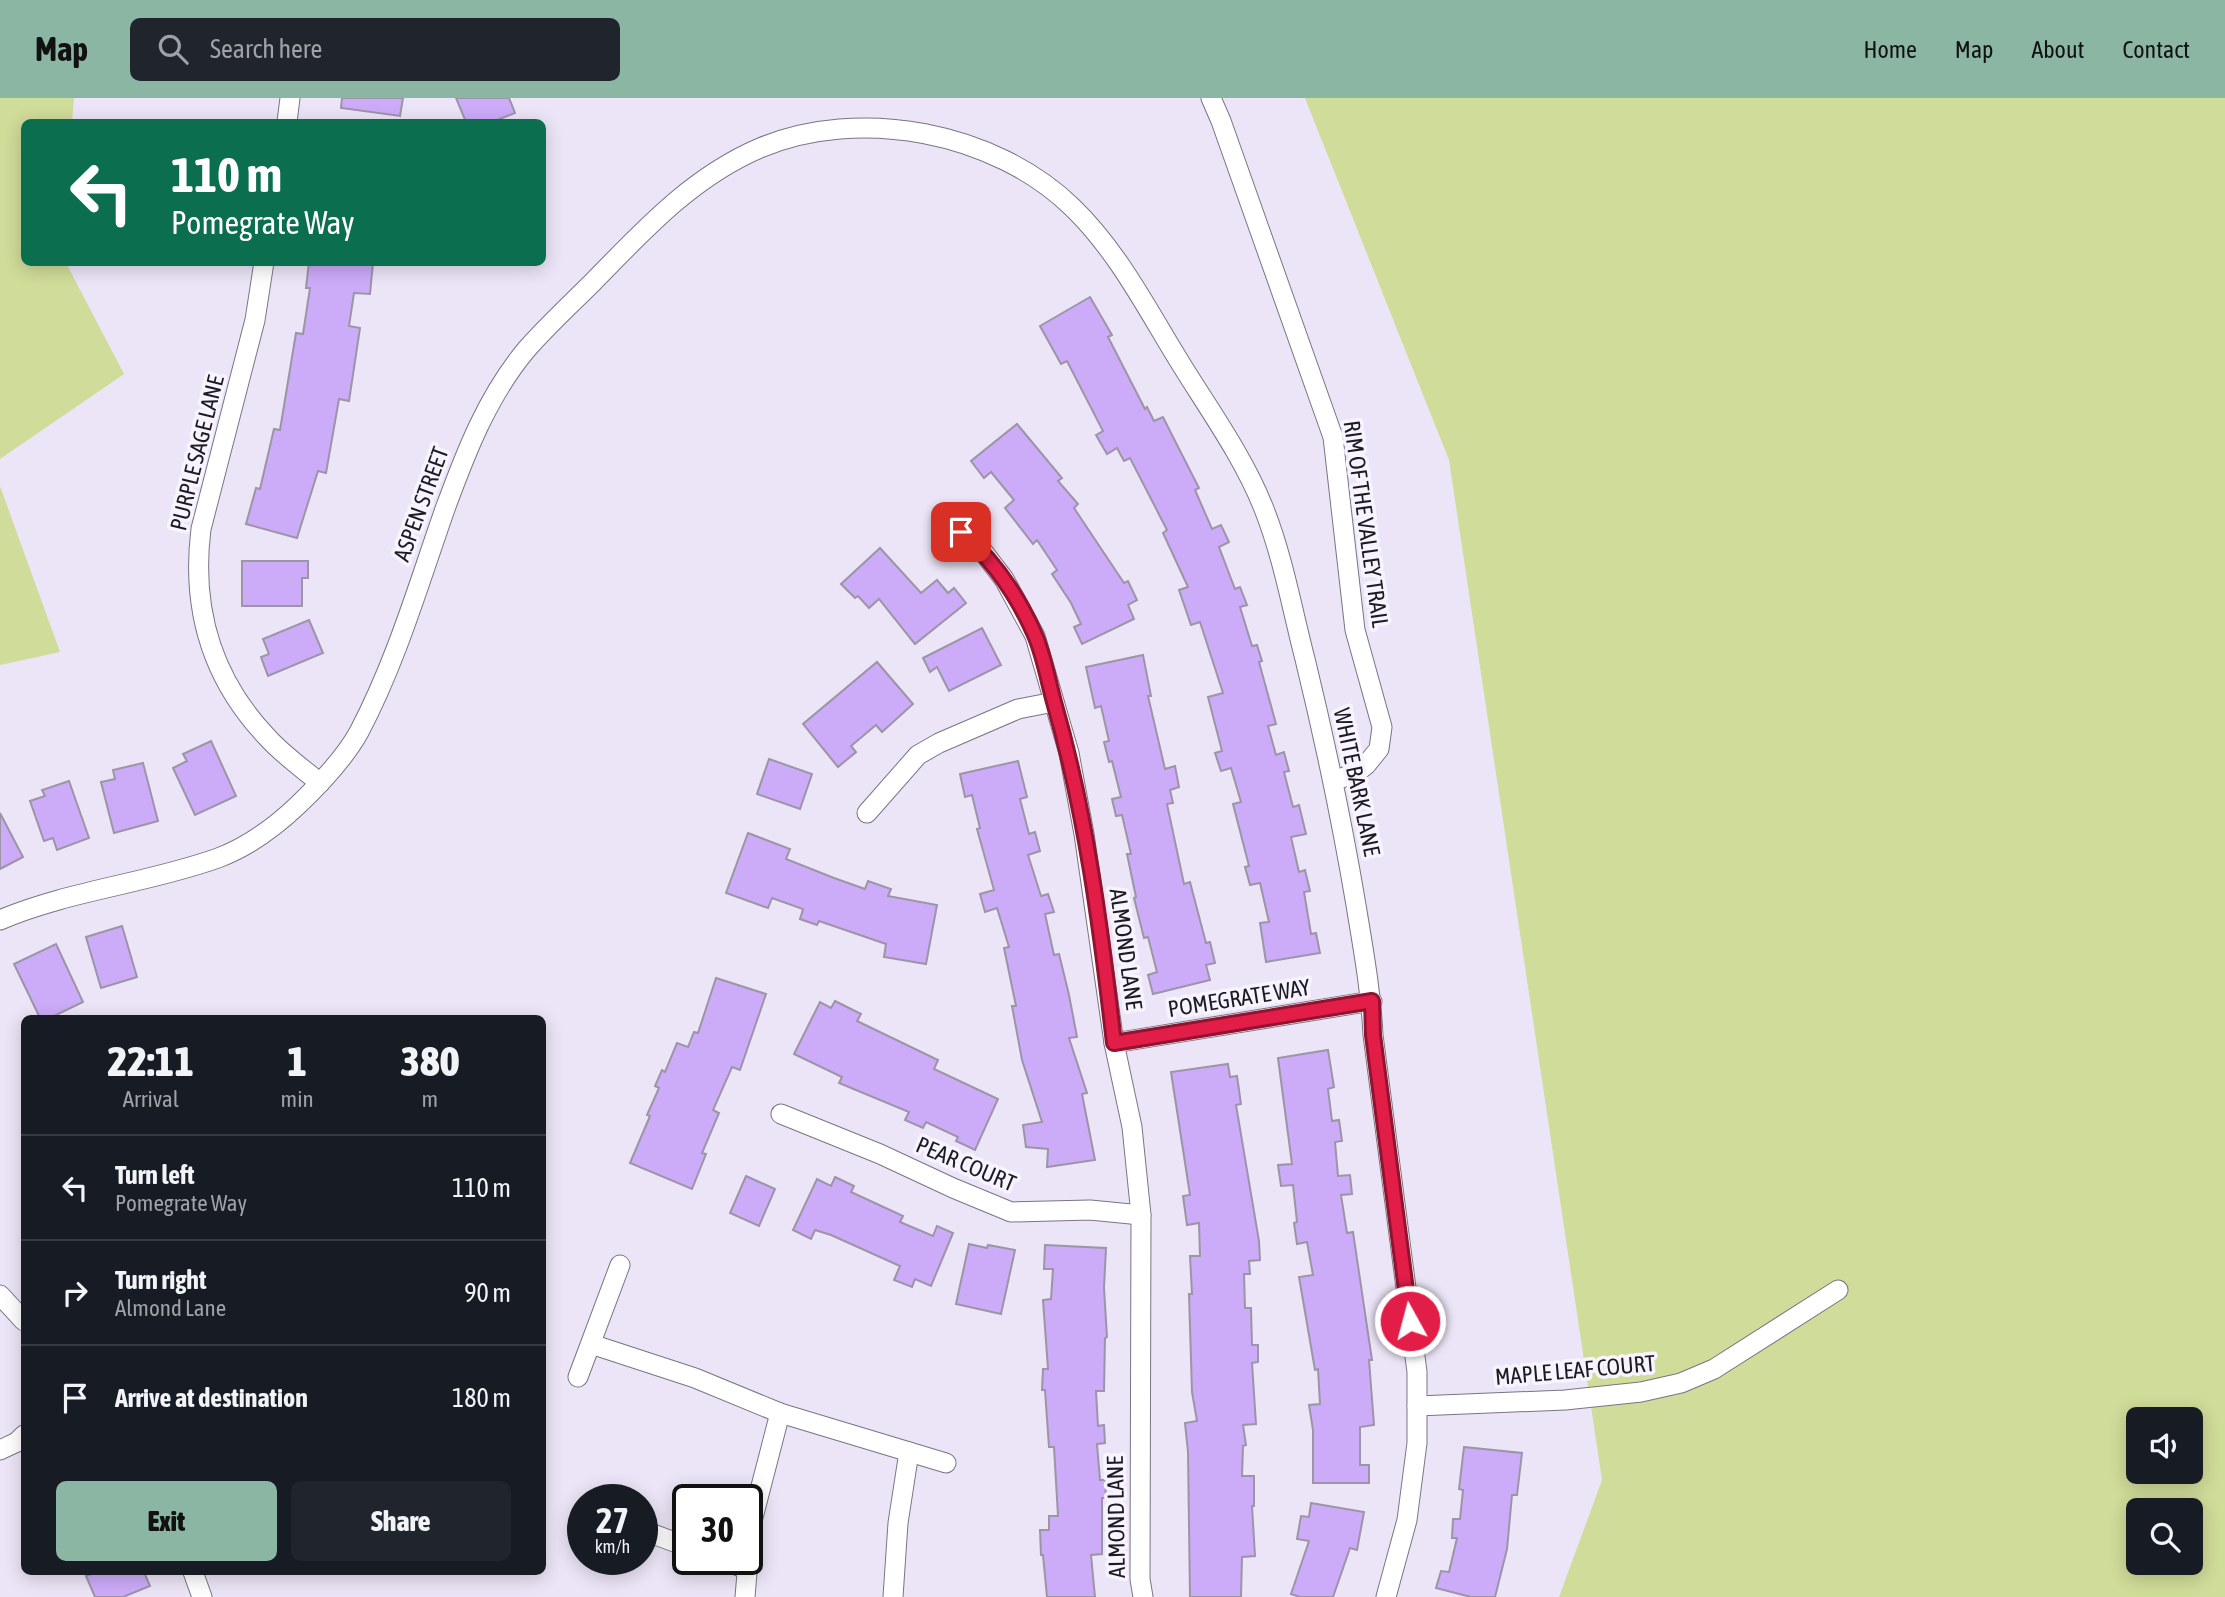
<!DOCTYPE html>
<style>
body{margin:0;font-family:"Asap Condensed",sans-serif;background:#20242c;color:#f1f3f6;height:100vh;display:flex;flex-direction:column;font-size:26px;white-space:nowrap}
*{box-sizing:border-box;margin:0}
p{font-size:23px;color:#9ea1a6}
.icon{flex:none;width:38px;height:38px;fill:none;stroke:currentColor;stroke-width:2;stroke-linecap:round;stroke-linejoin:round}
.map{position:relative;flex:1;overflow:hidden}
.panel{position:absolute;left:21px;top:917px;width:525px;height:560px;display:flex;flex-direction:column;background:#171b24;border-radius:10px;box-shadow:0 4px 18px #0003}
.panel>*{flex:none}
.top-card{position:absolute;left:21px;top:21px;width:525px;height:147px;border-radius:10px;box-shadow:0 4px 18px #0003;background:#0b6e4f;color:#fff;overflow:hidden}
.controls{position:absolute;left:2126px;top:1309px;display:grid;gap:14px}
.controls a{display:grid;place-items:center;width:77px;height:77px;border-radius:10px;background:#171b24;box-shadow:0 4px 18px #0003;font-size:35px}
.speed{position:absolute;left:567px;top:1386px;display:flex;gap:14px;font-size:35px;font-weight:700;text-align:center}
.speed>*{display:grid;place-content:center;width:91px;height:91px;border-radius:50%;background:#171b24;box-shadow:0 4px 18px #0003;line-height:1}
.speed small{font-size:18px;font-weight:400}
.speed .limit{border:4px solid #111;border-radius:10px;background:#fff;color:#111}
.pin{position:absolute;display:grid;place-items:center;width:60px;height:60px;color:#fff;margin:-30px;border-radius:14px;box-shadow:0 4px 10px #0006}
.me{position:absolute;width:77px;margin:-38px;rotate:353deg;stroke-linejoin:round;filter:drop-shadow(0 0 5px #0008)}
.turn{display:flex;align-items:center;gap:24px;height:147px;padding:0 35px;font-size:32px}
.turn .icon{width:91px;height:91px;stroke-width:2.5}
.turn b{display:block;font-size:49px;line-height:60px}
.eta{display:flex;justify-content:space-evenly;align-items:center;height:119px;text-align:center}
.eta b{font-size:42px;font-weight:800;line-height:49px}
.action{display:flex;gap:14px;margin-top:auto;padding:14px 35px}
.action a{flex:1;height:80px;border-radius:10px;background:#8bb6a4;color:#111;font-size:28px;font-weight:800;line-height:80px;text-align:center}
.action a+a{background:#20242c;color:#f1f3f6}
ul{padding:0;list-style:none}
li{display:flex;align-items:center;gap:21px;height:105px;padding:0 35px;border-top:2px solid #363941}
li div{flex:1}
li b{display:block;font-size:26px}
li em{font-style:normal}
header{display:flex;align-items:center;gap:42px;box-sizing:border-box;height:98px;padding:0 35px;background:#8bb6a4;color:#111}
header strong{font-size:33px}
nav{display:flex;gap:38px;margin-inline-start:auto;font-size:24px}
.search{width:490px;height:63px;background:#20242c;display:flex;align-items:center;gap:18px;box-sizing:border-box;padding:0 24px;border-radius:10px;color:#9ea1a6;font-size:26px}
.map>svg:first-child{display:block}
</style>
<header>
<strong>Map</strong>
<div class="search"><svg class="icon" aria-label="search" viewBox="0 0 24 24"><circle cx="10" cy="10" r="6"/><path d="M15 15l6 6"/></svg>Search here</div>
<nav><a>Home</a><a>Map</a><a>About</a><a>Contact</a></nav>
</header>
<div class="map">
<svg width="2225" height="1499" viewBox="0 0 2225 1499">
<rect width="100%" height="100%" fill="#ece5f7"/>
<g fill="#d0dc99" fill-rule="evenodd">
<path d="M0,0H74L72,24H24V164L66,165L124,276L0,361Z"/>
<path d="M1305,0H2225V1499H1559L1602,1382L1449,362ZM2138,1321H2191V1374H2138ZM2138,1412H2191V1465H2138Z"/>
<path d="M0,388L60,554L0,567Z"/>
</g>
<g fill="#ccabf9" stroke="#9b95a5" stroke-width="2">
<path d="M342,0H403L400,18L341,10Z"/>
<path d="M456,0H509L515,15L492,24H466Z"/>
<path d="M309,164H373L370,196L354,195L349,228L360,230L349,303L339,301L326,375L318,373L297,440L246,426L256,390L260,391L274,331L280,332L296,235L303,236L310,190H306Z"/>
<path d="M1090,199L1112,237L1108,239L1145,311L1147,309L1154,323L1163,319L1172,337L1199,390L1195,392L1212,431L1221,427L1229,444L1219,449L1235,491L1240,489L1247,507L1240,509L1252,548L1257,547L1262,563L1259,564L1276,626L1268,628L1276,657L1284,654L1289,673L1284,674L1293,709L1299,707L1306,736L1291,739L1299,774L1305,772L1310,793L1304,794L1311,836L1316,835L1320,855L1266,864L1260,825L1269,824L1260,785L1250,787L1245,769L1249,768L1233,706L1241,704L1231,670L1221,673L1215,655L1222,653L1208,599L1223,595L1200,524L1191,527L1179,492L1188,489L1163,435L1167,432L1130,360L1124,363L1117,350L1107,356L1096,337L1103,333L1067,263L1061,266L1040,228Z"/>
<path d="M1017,326L1062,380L1058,383L1078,406L1074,410L1124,485L1128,483L1137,502L1128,507L1134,521L1082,546L1074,529L1081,526L1071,505L1052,476L1057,472L1037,442L1033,446L1005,410L1014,402L991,374L984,380L971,363Z"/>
<path d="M880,450L921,495L937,482L948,495L954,490L966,505L915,546L879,501L869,510L858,498L855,500L841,486Z"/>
<path d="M242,463H308V480H302V508H242Z"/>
<path d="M309,522L323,555L268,578L261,559L269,556L263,541Z"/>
<path d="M982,530L1001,567L949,593L937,569L930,574L923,560Z"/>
<path d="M1143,557L1151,598H1148L1165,671L1175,668L1179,689L1170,692L1173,705L1167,706L1184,786L1190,784L1206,845L1210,844L1215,865L1206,867L1210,882L1153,896L1148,877L1157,874L1148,839L1144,840L1134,800L1136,799L1127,756H1131L1122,717L1116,718L1112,701L1121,699L1112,663L1109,664L1104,644L1109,643L1101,608L1095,610L1086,569Z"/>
<path d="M877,564L913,606L882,634L876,627L851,648L856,654L838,669L803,626Z"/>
<path d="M211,643L236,698L195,717L173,670L187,663L183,656Z"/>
<path d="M769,661L812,676L800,711L757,696Z"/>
<path d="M1018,663L1027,699L1020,701L1029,736L1035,734L1040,753L1028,757L1041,798L1048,796L1054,814L1045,816L1054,857L1059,856L1069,897L1077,939L1069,940L1087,995L1082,996L1095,1062L1047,1069L1048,1051L1026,1049L1023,1027L1042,1024L1022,962L1012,908H1016L1004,850L1009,849L997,810L985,814L980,796L994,792L977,731L980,730L972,697L965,699L960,676Z"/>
<path d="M143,665L158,723L114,735L101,684L115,681L113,672Z"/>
<path d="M69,683L89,740L57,752L53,740L44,743L30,703L45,698L42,692Z"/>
<path d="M0,715L23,759L0,771Z"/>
<path d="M748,735L790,751L786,761L834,780L865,791L868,783L891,791L888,798L937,807L926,866L884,859L886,846L819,823L817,827L800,821L803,811L772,800L768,810L726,795Z"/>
<path d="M122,828L137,879L101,890L86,839Z"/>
<path d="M56,846L83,904L50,920H40L14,866Z"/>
<path d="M716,880L766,896L740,972L732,969L713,1012L719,1015L702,1055L706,1056L692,1091L630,1065L650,1018L647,1017L659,990L655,988L662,972L665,974L677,945L688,949L694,934L698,935Z"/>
<path d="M835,903L861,916L857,923L938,962L934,971L998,1001L975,1052L956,1043L958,1039L926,1024L923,1030L905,1022L909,1014L839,985L842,979L794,956L820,904L831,910Z"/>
<path d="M1328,952L1334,989L1328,991L1332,1023L1339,1022L1342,1043L1335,1044L1338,1078L1350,1077L1352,1096L1341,1097L1347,1135L1353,1134L1372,1262H1369L1374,1327L1360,1329V1367H1369V1385H1313V1332L1309,1307L1320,1306L1318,1271L1315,1272L1299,1179L1313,1177L1307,1144L1297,1146L1294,1125L1297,1124L1293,1087L1281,1088L1278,1067L1292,1066L1278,960Z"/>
<path d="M1228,966L1230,979L1237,978L1241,1006L1236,1007L1259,1143L1260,1162L1249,1163L1250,1176H1244L1245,1210H1251L1252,1247H1258V1264L1252,1265L1256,1326L1243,1327L1246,1347L1243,1348L1242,1378H1254V1408H1252L1255,1458L1242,1459L1241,1499H1190L1188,1354L1185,1325L1197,1323L1192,1294L1189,1196H1192L1190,1158H1200L1199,1125L1187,1127L1183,1098L1190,1097L1171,974Z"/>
<path d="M746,1078L775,1091L759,1128L730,1115Z"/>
<path d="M835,1079L854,1088L851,1094L903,1118L900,1124L933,1138L937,1128L953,1135L931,1188L915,1181L912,1189L894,1182L900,1168L831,1137L815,1132L811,1141L793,1132L817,1081L831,1088Z"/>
<path d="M969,1146L987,1150L988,1147L1015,1152L1001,1216L956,1206Z"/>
<path d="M1045,1147L1106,1150L1104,1190L1107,1239L1105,1240L1104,1293H1096L1098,1328L1104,1327L1105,1345L1097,1346L1100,1382H1105L1106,1400H1102V1456L1091,1457L1095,1499H1047L1043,1457H1041L1040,1432H1049V1418H1058L1054,1349H1049L1045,1292H1042L1043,1271H1048L1043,1202L1051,1201L1053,1171H1044Z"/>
<path d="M1464,1349L1522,1355L1517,1397H1512L1507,1451L1495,1499H1471L1436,1490L1441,1473L1449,1474L1457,1440H1452L1453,1421H1460L1463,1392L1459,1391Z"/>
<path d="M1311,1405L1364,1414L1357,1452L1350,1450L1333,1499H1300L1291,1496L1309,1443L1297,1441L1301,1418L1309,1419Z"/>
<path d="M97,1474H144L150,1488L123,1499H95L86,1478Z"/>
</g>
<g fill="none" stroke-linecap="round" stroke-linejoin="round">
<defs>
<g id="minor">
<path d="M1211,0L1221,23L1333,339L1355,532L1382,629L1379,651L1366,667L1357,674L1334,683"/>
<path d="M287,24L290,0"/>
<path d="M264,164L255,222L201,431C191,511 211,580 267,639C282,656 302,670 320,685"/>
<path d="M942,416L981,451L1004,481L1035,538L1069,655L1084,736L1114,945L1132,1029L1141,1117L1140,1481L1143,1499"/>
<path d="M867,715L918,657L939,645L1018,611L1054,604"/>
<path d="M0,822C67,793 149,785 218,760C247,749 276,728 298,707C320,686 344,661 359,634C396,564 419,485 445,411C466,354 487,299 526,252C547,228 571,206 593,184C644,132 692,79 760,50C859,8 995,34 1072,109C1118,153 1148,213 1181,266C1210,313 1244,360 1264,411C1283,459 1292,511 1305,561C1325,643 1342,724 1356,807C1363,850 1371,893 1373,937L1417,1274V1345L1407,1422L1386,1499"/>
<path d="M1114,945L1372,903"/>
<path d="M781,1016L880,1056L953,1090L1011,1114L1090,1112L1141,1117"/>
<path d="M0,1197L24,1223"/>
<path d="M591,1246L695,1280L780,1315L946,1365"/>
<path d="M578,1279L620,1167"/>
<path d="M1417,1308L1565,1302L1641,1294L1681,1285L1714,1271L1838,1192"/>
<path d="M24,1337L17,1344L24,1340"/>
<path d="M0,1352L17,1344"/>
<path d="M642,1432L688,1449"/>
<path d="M721,1461L746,1471"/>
<path d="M193,1474L202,1499"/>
<path d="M745,1499L751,1427L780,1315"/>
<path d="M893,1499L898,1425L909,1354"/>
</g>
</defs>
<use href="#minor" stroke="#7a7483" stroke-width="21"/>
<use href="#minor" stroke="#fff" stroke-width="19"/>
</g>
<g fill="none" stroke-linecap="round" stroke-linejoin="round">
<defs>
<path id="route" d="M961,434C993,462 1018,498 1035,537C1044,558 1048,582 1054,604C1086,715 1101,831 1114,945L1372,903L1373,937L1410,1223"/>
</defs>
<use href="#route" stroke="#92132f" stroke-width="18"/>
<use href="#route" stroke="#e11d48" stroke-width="12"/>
</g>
<g text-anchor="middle" stroke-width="7" stroke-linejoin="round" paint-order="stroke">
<g font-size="23" fill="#1d1a21" stroke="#f8f4ff">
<text transform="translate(197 355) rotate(-76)" y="8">PURPLE SAGE LANE</text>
<text transform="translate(421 406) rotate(-70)" y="8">ASPEN STREET</text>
<text transform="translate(1366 426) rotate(82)" y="8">RIM OF THE VALLEY TRAIL</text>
<text transform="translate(1357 684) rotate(78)" y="8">WHITE BARK LANE</text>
<text transform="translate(1126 851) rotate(82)" y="8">ALMOND LANE</text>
<text transform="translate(1239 900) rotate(-9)" y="8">POMEGRATE WAY</text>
<text transform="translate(966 1066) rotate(23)" y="8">PEAR COURT</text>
<text transform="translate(1575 1272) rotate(-5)" y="8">MAPLE LEAF COURT</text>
<text transform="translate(1116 1419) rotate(-91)" y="8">ALMOND LANE</text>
</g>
</g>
</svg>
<div class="controls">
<a><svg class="icon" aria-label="sound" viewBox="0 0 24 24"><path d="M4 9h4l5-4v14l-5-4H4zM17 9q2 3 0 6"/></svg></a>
<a><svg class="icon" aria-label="search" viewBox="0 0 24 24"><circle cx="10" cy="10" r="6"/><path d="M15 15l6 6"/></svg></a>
</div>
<div class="speed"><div>27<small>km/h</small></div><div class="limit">30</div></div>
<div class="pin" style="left:961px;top:434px;background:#d93025"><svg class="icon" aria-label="arrive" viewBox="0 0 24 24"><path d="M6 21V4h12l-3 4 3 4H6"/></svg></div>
<svg class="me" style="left:1410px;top:1223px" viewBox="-20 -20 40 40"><circle r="17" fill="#e11d48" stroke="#fff" stroke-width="3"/><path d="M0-11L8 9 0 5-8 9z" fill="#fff"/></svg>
<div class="top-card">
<div class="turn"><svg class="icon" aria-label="left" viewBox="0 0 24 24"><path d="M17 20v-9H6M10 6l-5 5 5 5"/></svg><div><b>110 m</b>Pomegrate Way</div></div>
</div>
<section class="panel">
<div class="eta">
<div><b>22:11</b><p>Arrival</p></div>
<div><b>1</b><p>min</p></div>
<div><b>380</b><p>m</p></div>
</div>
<ul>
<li><svg class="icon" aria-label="left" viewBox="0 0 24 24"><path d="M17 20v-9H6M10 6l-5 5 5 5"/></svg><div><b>Turn left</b><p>Pomegrate Way</p></div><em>110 m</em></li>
<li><svg class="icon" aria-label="right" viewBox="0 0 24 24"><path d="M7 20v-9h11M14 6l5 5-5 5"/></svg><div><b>Turn right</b><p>Almond Lane</p></div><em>90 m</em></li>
<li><svg class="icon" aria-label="arrive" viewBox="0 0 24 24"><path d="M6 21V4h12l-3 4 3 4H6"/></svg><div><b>Arrive at destination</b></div><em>180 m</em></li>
</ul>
<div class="action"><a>Exit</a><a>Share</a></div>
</section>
</div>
